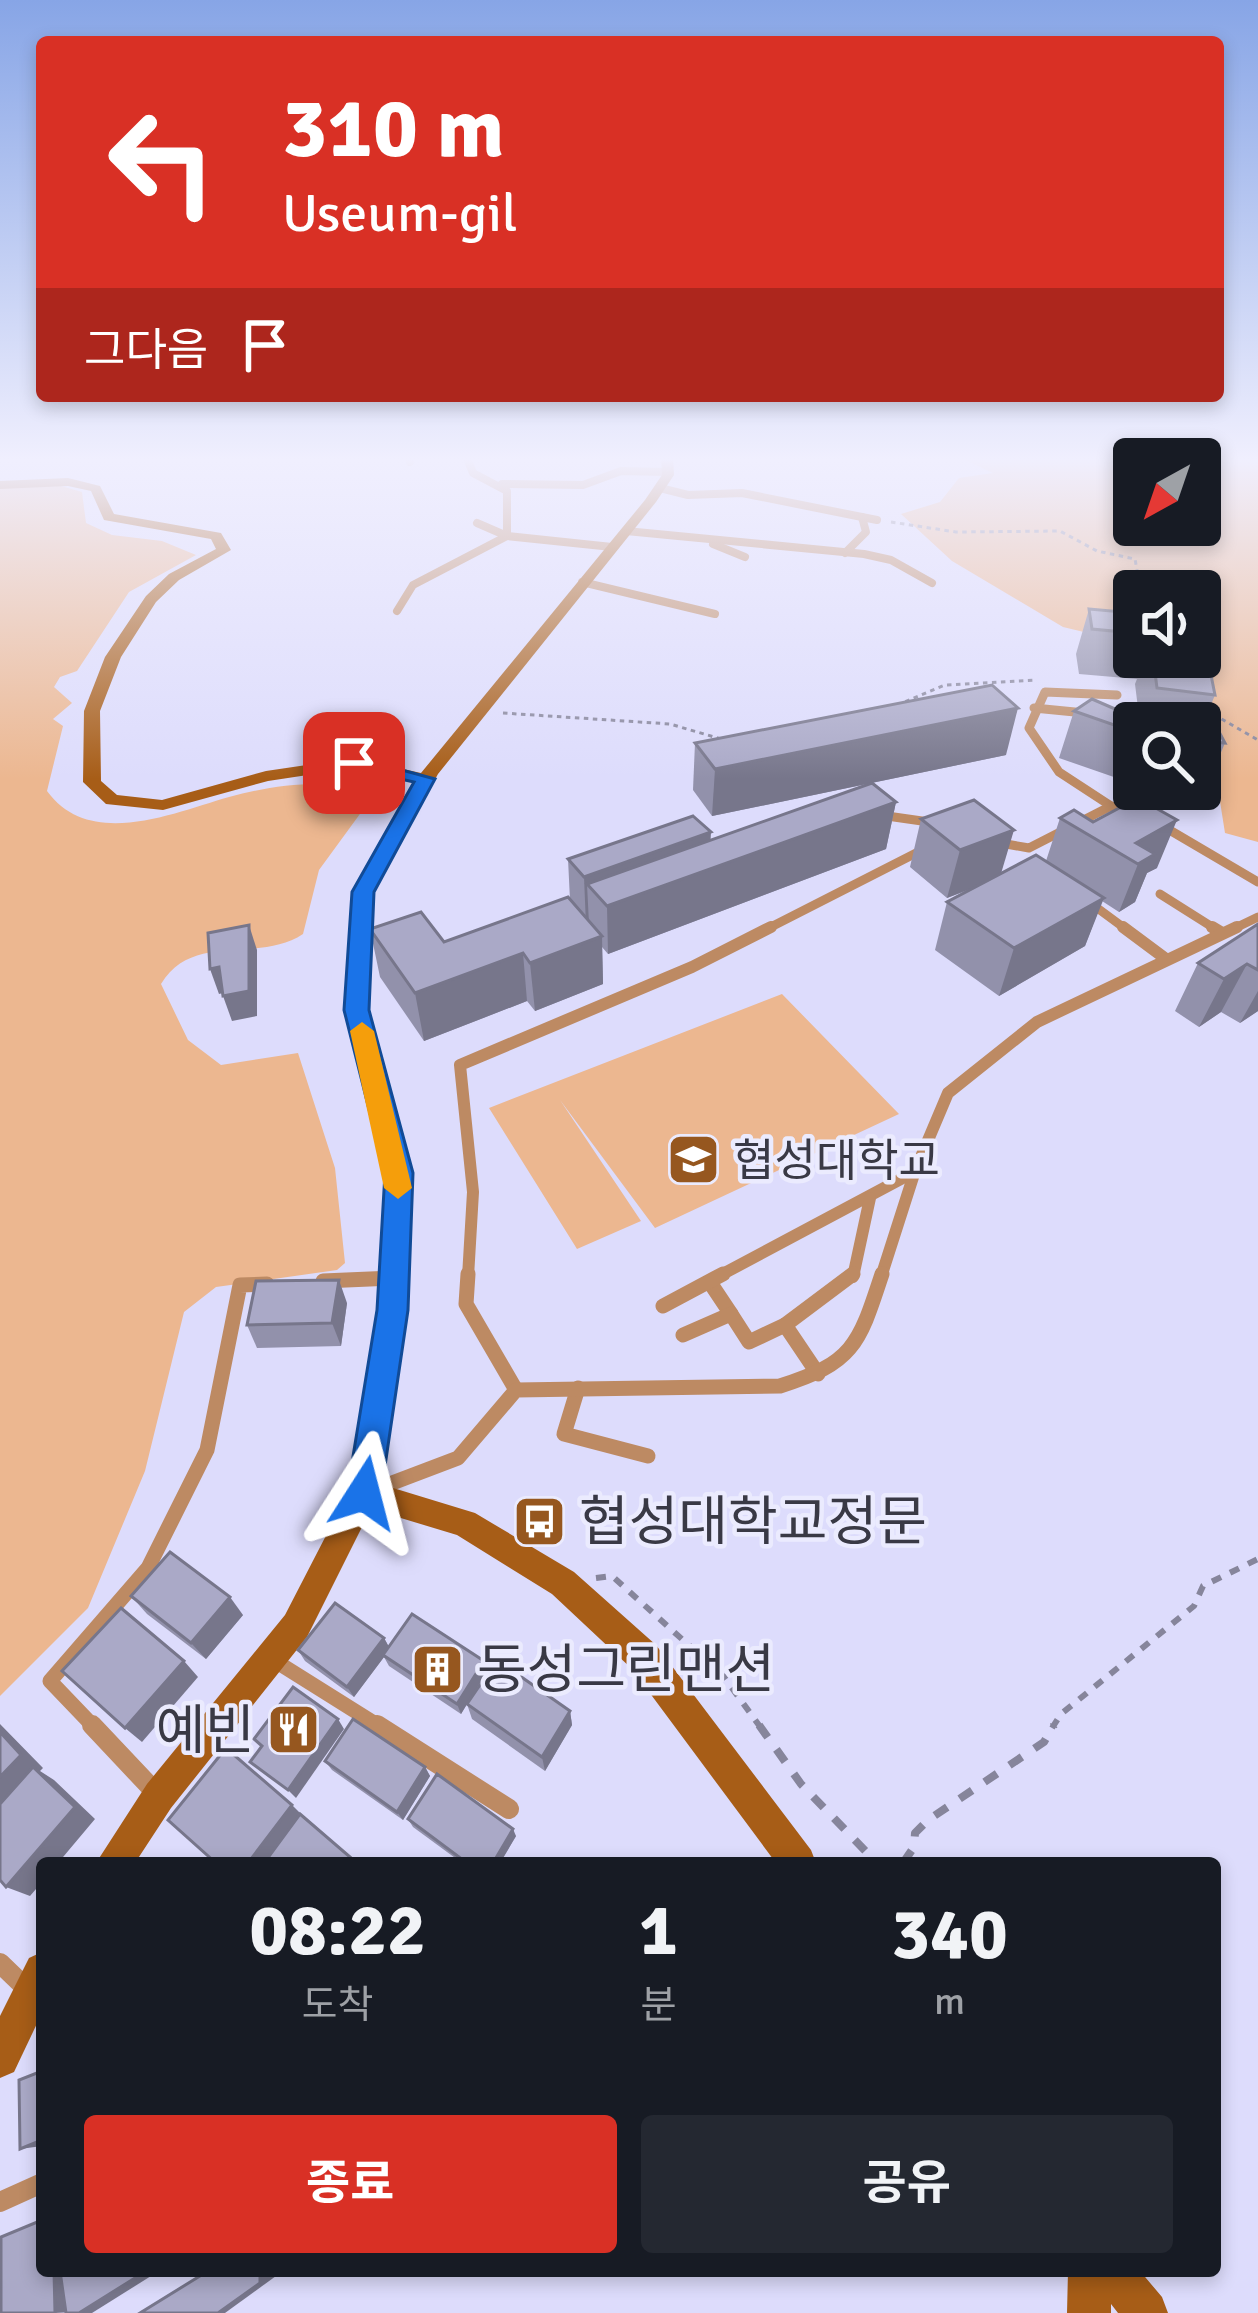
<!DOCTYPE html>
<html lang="ko">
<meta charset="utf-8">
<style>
body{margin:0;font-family:Signika,"Noto Sans KR",sans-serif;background:#242831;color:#f1f3f6;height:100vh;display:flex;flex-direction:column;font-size:45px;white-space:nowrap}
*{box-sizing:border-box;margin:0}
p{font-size:39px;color:#9ea1a6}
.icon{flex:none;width:66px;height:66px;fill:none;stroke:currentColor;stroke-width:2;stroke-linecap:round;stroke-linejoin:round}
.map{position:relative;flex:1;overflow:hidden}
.sheet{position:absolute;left:36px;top:1857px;width:1185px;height:420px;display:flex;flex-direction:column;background:#171b24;border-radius:12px;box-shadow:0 6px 18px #0003}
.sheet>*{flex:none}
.guide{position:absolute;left:36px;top:36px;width:1188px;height:366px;border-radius:12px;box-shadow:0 6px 18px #0003;background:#d93025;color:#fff;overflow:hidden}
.needle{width:78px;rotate:220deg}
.tools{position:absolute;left:1113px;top:438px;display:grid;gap:24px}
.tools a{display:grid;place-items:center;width:108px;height:108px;border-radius:12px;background:#171b24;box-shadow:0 6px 18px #0003;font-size:60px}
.pin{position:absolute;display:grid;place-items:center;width:102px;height:102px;color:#fff;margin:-51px;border-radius:24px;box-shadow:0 6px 18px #0006}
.me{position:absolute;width:132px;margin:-66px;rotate:9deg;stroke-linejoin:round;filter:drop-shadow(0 0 9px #0008)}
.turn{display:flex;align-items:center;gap:42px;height:252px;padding:0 48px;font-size:54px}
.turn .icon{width:156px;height:156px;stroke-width:2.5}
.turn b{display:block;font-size:84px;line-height:102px}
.then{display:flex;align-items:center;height:114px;padding:0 48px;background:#0003;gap:24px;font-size:45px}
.eta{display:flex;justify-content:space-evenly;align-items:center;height:204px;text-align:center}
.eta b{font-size:72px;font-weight:700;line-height:84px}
.primary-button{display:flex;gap:24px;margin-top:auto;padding:24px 48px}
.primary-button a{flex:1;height:138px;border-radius:12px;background:#d93025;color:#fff;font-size:48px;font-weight:700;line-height:138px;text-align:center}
.primary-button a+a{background:#242831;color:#f1f3f6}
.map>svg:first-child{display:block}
</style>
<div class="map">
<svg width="1258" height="2313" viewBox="0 0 1258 2313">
<rect width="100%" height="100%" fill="#dddcfc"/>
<g fill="#ecb790" fill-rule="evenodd">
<path d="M957,456H1258V842L1225,833L1198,662L1200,591H1134V644L1063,627L952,561L901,514L940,502L959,478L993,473ZM1134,459H1200V525H1134Z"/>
<path d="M61,486L82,492L86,523L112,535L162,541L196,555L129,592L77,671L60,677L54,687L72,703L53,719L63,726L47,791C90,850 173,813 229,797C276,784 330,778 376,792L319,870L303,934C258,964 193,931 161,984L188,1040L221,1065L298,1053L335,1168L345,1263L337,1270L216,1287L184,1312L145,1471L88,1608L0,1696V487Z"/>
<path d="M782,994L899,1114L655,1228L560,1100L641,1221L577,1249L489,1108Z"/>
</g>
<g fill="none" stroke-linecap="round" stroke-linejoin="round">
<g stroke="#86859b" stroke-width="3" stroke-dasharray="4.5 4.5" stroke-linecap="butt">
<path d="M891,522L956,532L1060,531L1097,551L1135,559L1139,581L1158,591"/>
<path d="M897,705L945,685L1035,680"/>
<path d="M1206,710L1258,740"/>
<path d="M503,713L670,724L721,739"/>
</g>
<g stroke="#86859b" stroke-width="6" stroke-dasharray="10 10" stroke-linecap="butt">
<path d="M596,1578L612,1576L724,1677L761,1728"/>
<path d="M1052,1728L1061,1714L1194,1606L1203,1586L1258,1559"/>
</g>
<g stroke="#86859b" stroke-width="8" stroke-dasharray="15 15" stroke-linecap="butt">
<path d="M759,1725L801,1784L877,1863"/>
<path d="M903,1863L914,1847L915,1833L928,1820L1044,1742L1054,1725"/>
</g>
<g stroke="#bd8a63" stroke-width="8">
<path d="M409,456L410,462"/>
<path d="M502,484L583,485L621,471L668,472"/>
<path d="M660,488L688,495L742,493L877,520"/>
<path d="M477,523L507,536L612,547"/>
<path d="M626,531L864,554L891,560L932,583"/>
<path d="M713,544L745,557"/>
<path d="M845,553L866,532L862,517"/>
<path d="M582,582L715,614"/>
<path d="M397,611L413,585L507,536V491L473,473L466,456"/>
</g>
<g stroke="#bd8a63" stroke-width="9">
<path d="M1034,708L1085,713"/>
<path d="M1111,806L1059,772L1029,728L1045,692L1117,695"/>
<path d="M880,815L936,823"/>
<path d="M1161,825L1258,882"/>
<path d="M995,842L1029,848L1111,806L1131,813"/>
<path d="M1160,894L1217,930"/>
<path d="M1085,899L1127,930"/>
<path d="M765,930L924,849"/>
<path d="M1231,930L1258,917"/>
</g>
<g stroke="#bd8a63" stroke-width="12">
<path d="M1123,927L1166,959"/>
<path d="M1212,927L1222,933"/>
<path d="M468,1277L473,1192L460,1065L692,967L771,927"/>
<path d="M717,1277L914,1172"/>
<path d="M853,1277L870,1198"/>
<path d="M881,1277L915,1171L948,1093L1037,1022L1237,927"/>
</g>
<g stroke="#bd8a63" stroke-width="15">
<path d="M468,1274L466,1304L516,1390"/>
<path d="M323,1281L393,1278"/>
<path d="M711,1284L731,1314"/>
<path d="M663,1306L723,1274"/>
<path d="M785,1325L853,1274"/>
<path d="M683,1335L731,1314L749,1342L785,1325L818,1374"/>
<path d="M578,1388L564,1434L648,1456"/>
<path d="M371,1491L458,1458L516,1390L780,1386C854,1363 859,1344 882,1274"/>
<path d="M272,1659L382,1728"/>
<path d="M95,1728L50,1681L148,1568L207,1450L240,1285L267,1284"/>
</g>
<g stroke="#bd8a63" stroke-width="20">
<path d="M92,1725L157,1794"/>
<path d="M377,1725L509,1809"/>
<path d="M0,1963L28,1990"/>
<path d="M0,2202L42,2183"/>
</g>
<g fill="#a75d17" fill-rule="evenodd">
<path d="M661,456H673L674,475L656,502L438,774L373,892L368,1010L411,1173L405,1310L380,1484L475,1513L574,1572L656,1645L811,1850L816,1863H776L632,1669L552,1594L457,1535L371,1509L307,1637L171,1808L135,1863H96L147,1784L285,1615L349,1491L379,1310L387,1173L346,1010L353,892L416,782L354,768L268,781L163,810L106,804L83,782L84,711L105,657L146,596L169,574L216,549L211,539L104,520L91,491L68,486L0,489V481L68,478L100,486L114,514L221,533L231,550L179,580L156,602L121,657L100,711L101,781L117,795L162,800L266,771L354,758L421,773L645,500L662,475Z"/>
<path d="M42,1952V2013L14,2072L0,2078V2016L29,1958Z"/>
<path d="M1068,2271H1140L1162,2297L1168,2313H1118L1111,2304V2313H1067Z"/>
</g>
</g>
<g fill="#9291ab">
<path d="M1089,609L1134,613V657H1200V619L1207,639L1205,645L1215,695L1202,726L1225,743L1205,790L1194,789H1200V723H1134V784L1059,758L1074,711L1138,708L1135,684L1137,679L1079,674L1076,654Z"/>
<path d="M695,743L1006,755L712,816L693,790Z"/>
<path d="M896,802L886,849L608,954L602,947L603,984L535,1011L527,1001L424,1041L380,977L370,929L444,942L570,900L568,859L710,840Z"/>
<path d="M1060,818L1157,868L1147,873L1135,902L1119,912L1102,901L1085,946L999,996L935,950L947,902L979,886L947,898L910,867L921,819L1001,874L1046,861Z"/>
<path d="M1258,924V1011L1240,1023L1221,1012L1199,1027L1175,1011L1198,963Z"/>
<path d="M347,1303L341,1346L257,1348L247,1325Z"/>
<path d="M131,1596L243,1615L206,1659L147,1614Z"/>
<path d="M384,1638L389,1647L484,1661L487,1671L461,1714L389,1666L384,1657L354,1697L305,1661L298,1650Z"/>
<path d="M467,1704L570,1711L572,1725L545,1771L472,1719Z"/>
<path d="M325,1761L425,1767L430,1776L403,1820L332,1770Z"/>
<path d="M408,1819L516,1836L500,1863H462L413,1827Z"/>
</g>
<g fill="#77768b">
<path d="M1018,708L1006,755L712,816L715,769Z"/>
<path d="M896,802L886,849L608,954L607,906L587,884L589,924L586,925L584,877L711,832L709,869Z"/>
<path d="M1177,820L1157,868L1147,873L1135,902L1119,912L1138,864L1136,843Z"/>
<path d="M1014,830L1000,877L947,898L960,850Z"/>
<path d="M1104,898L1085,946L999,996L1014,948Z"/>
<path d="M249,925L257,950V1016L232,1021L223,996Z"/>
<path d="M602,936L603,984L535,1011L530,963Z"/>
<path d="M523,953L527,1001L424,1041L415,993Z"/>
<path d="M1247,964L1221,1012L1199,1027L1224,979Z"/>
<path d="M219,967L227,992L219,994L210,969Z"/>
<path d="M1258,991V1011L1240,1023Z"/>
<path d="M339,1280L347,1303L341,1346L332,1323Z"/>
<path d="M230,1597L243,1615L206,1659L191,1643Z"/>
<path d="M384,1638L390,1649L354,1697L347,1687Z"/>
<path d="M184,1661L198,1677L142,1742L125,1728Z"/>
<path d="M484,1661L487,1671L461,1714L457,1704Z"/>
<path d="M570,1711L572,1725L545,1771L542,1757Z"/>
<path d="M338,1719L344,1729L296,1798L288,1790Z"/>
<path d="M0,1724L43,1768L40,1771L54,1780L95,1819L58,1863H42V1882L30,1896L6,1887L0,1813Z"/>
<path d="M425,1767L430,1776L403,1820L397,1812Z"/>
<path d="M292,1805L304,1817L270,1863H248Z"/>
<path d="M513,1829L516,1836L500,1863H493Z"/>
<path d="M42,2140V2146L20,2149Z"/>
<path d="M54,2271H71L73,2312L55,2313Z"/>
<path d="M134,2271H159L92,2313H79Z"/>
<path d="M260,2271H276V2276L225,2313H218Z"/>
</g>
<g fill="#aaa9c7" stroke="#77768b" stroke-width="3">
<path d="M1089,609L1134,613V633L1092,629Z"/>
<path d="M1200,619H1201L1207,639L1200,638Z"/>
<path d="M1200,644L1205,645L1215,695L1157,688L1153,657H1200Z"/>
<path d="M992,685L1018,708L715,769L695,743Z"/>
<path d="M1092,699L1115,709L1122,705L1181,716L1185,723H1134V732L1074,711Z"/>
<path d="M1200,726H1216L1225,743L1200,741Z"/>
<path d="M872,783L896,802L607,906L587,884Z"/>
<path d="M1138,798L1177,820L1136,843L1155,854L1138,864L1060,818L1074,810L1093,822Z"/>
<path d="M974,800L1014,830L960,850L921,819Z"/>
<path d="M693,816L711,832L584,877L568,859Z"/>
<path d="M1036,855L1104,898L1014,948L947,902Z"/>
<path d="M568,897L602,936L530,963L523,953L415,993L370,929L421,912L444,942Z"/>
<path d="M1258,924V970L1247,964L1224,979L1198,963Z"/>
<path d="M249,925V991L223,996L219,967L210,969L208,933Z"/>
<path d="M339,1280L332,1323L247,1325L256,1281Z"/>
<path d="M170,1552L230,1597L191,1643L131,1596Z"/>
<path d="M335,1603L384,1638L347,1687L298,1650Z"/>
<path d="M121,1608L184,1661L125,1728L62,1671Z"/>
<path d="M412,1614L484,1661L457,1704L383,1655Z"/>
<path d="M497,1660L570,1711L542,1757L467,1704Z"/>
<path d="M293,1687L338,1719L288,1790L250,1762L262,1746L254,1739Z"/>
<path d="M353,1719L425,1767L397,1812L325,1761Z"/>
<path d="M0,1732L21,1755L0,1777Z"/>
<path d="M226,1748L292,1805L248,1863H216L168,1820Z"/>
<path d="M33,1767L75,1807L6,1887L0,1880V1804Z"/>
<path d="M437,1774L513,1829L493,1863H467L408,1819Z"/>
<path d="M300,1814L357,1863H264Z"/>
<path d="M42,2071V2140L20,2149L19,2080Z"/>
<path d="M42,2220V2271H54L55,2313H1V2237Z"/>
<path d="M60,2271H134L135,2278L79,2313H66Z"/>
<path d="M208,2271H260V2283L218,2313H140Z"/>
</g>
<linearGradient id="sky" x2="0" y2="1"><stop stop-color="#87a5e6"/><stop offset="0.59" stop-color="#f0effe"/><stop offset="1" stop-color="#f0effe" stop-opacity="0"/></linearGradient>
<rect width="1258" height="779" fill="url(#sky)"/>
<path fill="#1a73e8" stroke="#114b97" stroke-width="3" d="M354,757L435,779L374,892L369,1010L413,1173L408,1310L381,1493L376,1505L364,1509L352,1505L347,1493L377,1310L385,1173L344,1010L352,892L414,782L347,767V759Z"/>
<path fill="#f59e0b" d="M362,1022L374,1031L412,1188L398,1199L384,1188L350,1031Z"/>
<defs>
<symbol id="university-square" viewBox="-11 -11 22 22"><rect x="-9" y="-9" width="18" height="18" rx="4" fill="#96571f" stroke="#ebebfe"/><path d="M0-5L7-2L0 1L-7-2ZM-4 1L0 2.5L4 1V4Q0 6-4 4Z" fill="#fff"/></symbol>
<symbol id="bus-square" viewBox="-11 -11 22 22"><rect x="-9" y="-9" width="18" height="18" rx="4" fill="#96571f" stroke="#ebebfe"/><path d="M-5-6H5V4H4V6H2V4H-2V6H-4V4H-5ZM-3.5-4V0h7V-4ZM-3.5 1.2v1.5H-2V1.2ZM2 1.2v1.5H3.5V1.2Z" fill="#fff"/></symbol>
<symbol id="building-square" viewBox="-11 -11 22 22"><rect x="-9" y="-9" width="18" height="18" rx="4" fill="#96571f" stroke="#ebebfe"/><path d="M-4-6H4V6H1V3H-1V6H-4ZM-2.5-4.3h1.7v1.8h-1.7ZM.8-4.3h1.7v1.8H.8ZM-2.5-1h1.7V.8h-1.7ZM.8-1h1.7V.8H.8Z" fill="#fff"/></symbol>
<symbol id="restaurant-square" viewBox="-11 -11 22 22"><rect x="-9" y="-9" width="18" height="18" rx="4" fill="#96571f" stroke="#ebebfe"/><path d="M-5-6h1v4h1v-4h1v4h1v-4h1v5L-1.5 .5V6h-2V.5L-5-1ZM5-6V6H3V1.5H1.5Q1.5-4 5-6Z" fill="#fff"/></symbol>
</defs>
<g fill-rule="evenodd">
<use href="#university-square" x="664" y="1130" width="59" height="59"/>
<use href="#bus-square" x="510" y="1492" width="59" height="59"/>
<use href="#building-square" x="408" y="1640" width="59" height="59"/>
<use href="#restaurant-square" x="264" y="1700" width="59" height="59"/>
</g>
<g text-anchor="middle" stroke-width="9" stroke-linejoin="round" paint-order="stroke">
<g font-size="45" fill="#393945" stroke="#ebebfe" text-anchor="start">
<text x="733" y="1176">협성대학교</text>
</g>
<g font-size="54" fill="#393945" stroke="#ebebfe" text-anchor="start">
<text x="579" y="1540">협성대학교정문</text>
<text x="477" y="1688">동성그린맨션</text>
<text x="255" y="1749" text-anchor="end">예빈</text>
</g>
</g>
</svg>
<div class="tools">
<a><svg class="needle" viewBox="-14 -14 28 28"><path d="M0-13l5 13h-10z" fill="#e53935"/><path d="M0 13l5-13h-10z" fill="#9ea1a6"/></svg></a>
<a><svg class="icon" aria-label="sound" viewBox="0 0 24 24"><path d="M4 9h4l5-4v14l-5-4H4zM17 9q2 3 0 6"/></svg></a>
<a><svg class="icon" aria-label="search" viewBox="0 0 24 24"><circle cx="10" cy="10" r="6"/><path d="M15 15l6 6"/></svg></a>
</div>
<div class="pin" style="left:354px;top:763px;background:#d93025"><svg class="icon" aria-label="arrive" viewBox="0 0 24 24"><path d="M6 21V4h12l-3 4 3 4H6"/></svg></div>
<svg class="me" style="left:364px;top:1493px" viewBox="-20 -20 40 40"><path d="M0-17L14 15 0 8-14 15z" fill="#1a73e8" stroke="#fff" stroke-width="4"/></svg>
<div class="guide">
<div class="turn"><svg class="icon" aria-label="left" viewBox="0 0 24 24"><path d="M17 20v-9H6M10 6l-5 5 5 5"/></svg><div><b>310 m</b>Useum-gil</div></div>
<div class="then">그다음<svg class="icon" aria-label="arrive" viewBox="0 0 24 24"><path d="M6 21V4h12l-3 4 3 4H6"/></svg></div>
</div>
<section class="sheet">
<div class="eta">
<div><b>08:22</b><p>도착</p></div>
<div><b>1</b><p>분</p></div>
<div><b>340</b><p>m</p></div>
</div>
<div class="primary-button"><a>종료</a><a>공유</a></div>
</section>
</div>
